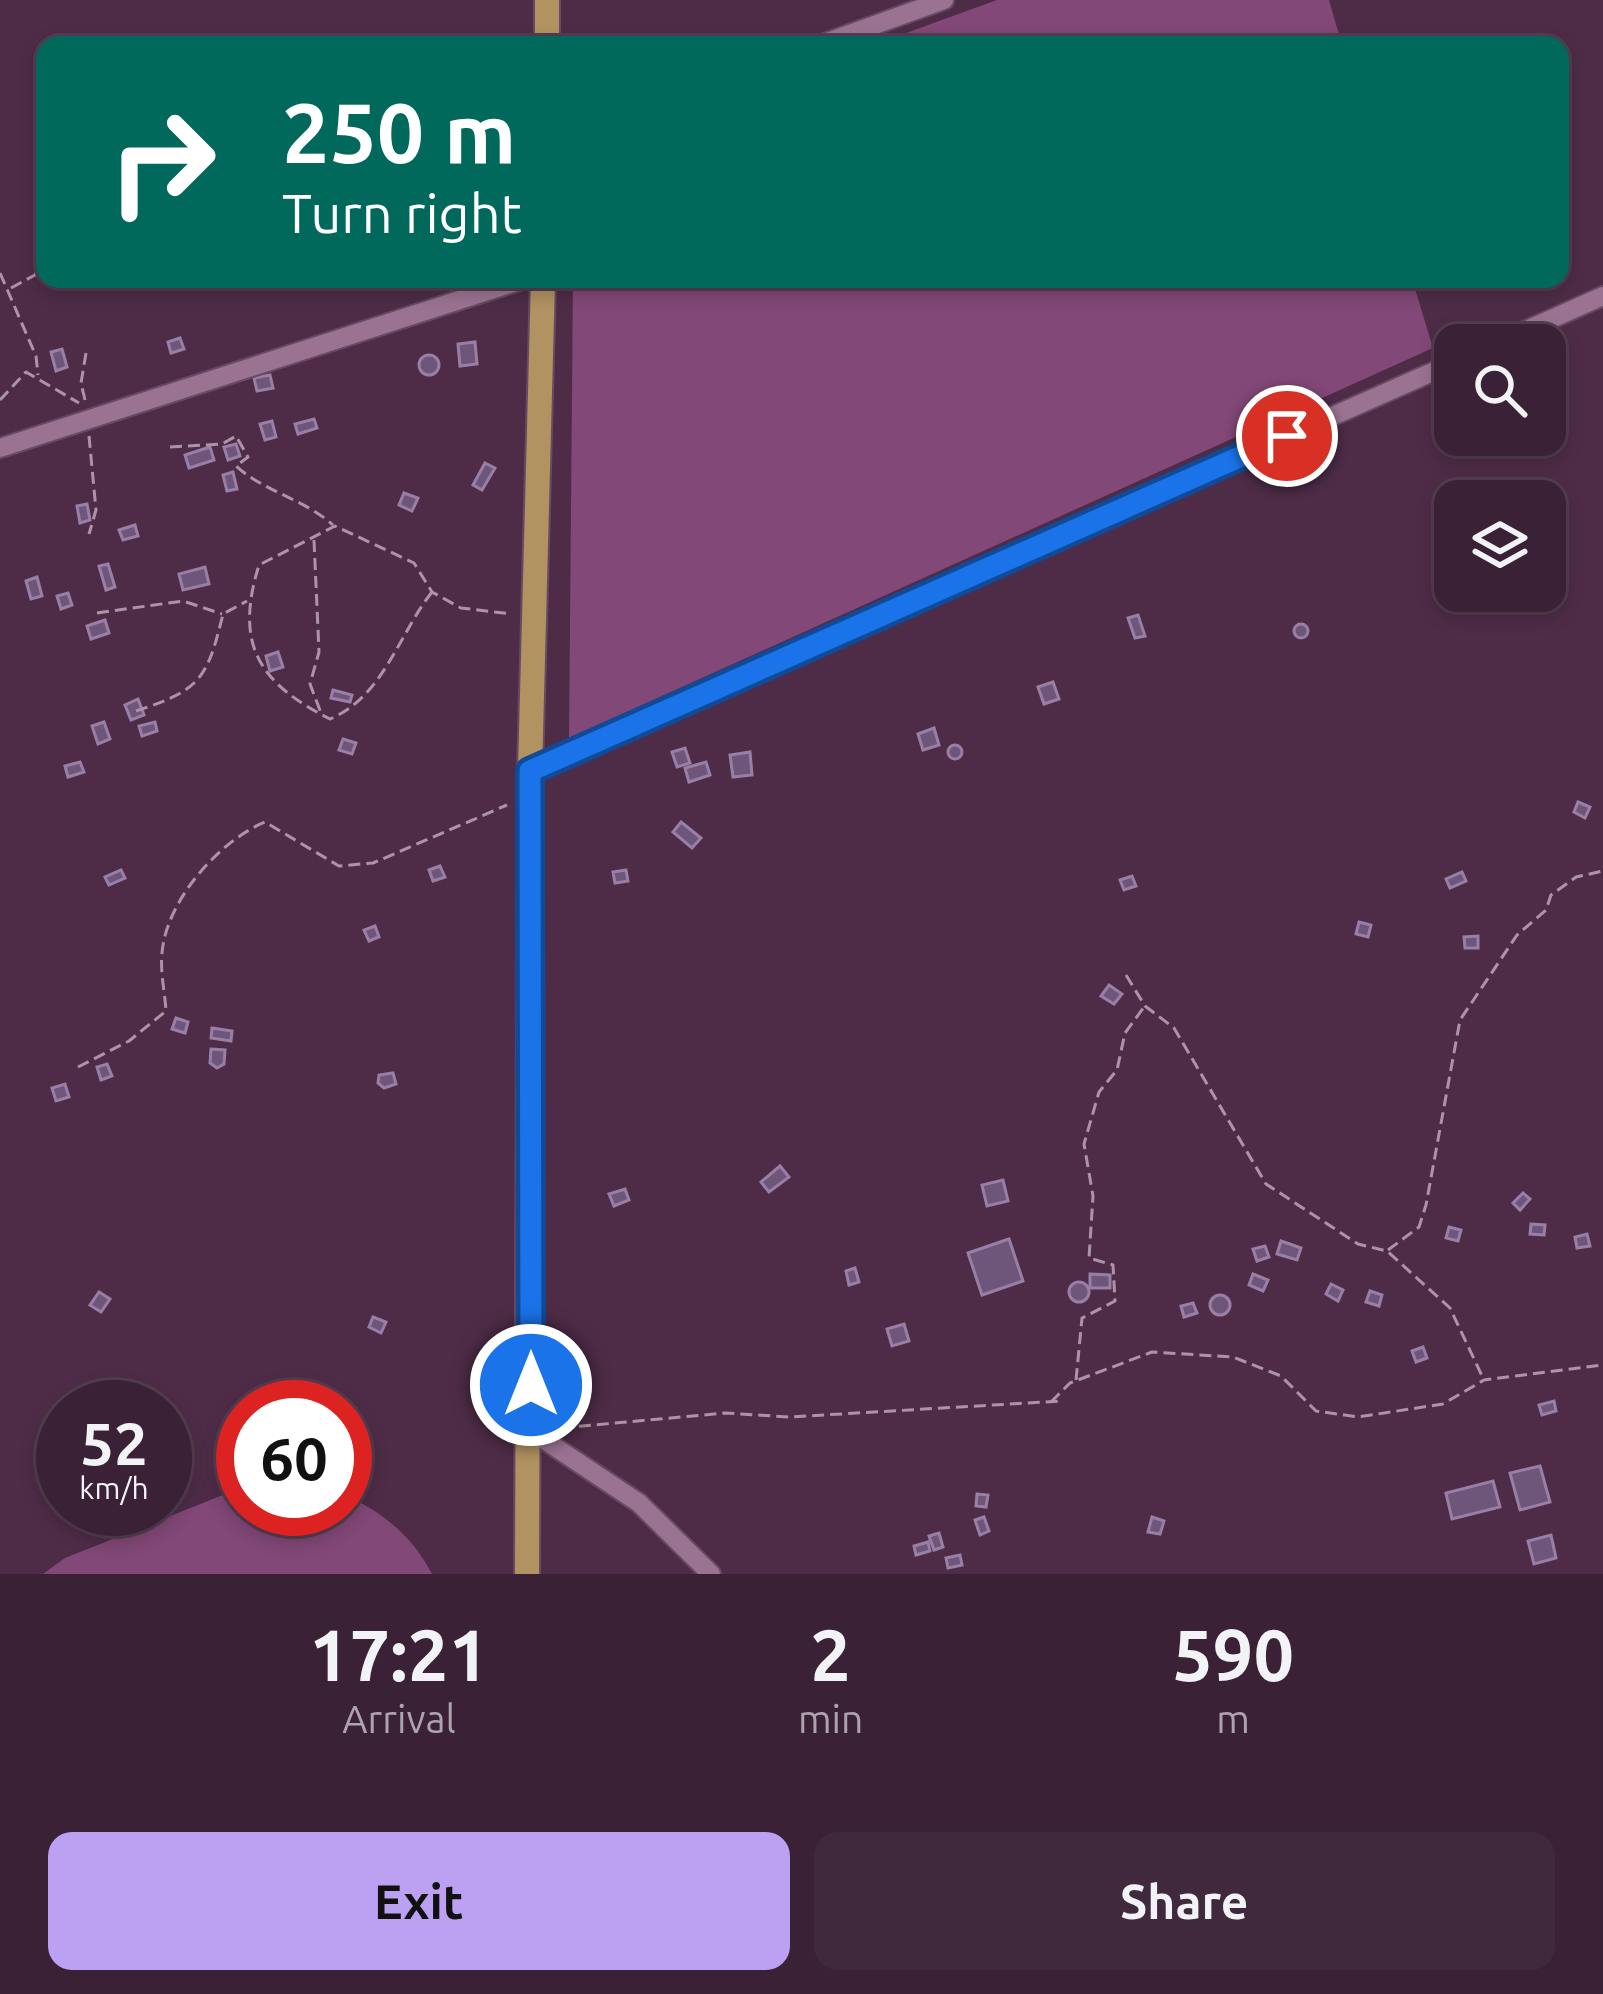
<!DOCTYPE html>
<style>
body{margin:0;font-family:Ubuntu,sans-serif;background:#41293d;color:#f1f3f6;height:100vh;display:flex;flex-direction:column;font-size:45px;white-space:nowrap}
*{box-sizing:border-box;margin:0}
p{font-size:39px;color:#aba3ad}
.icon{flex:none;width:66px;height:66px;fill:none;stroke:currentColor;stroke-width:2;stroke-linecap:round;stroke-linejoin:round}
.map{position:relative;height:1574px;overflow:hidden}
.details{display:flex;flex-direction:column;background:#3a2135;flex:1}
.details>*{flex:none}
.hud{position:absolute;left:36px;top:36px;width:1533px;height:252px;border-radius:24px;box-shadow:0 6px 18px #0003,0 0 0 3px #543e50;background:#00695c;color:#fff;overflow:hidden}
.controls{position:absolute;left:1434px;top:324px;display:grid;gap:24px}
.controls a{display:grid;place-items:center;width:132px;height:132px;border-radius:24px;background:#3a2135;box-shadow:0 6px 18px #0003,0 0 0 3px #543e50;font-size:60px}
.speed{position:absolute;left:36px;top:1380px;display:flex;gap:24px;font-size:60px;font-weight:700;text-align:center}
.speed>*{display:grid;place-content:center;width:156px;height:156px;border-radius:50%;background:#3a2135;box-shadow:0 6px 18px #0003,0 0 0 3px #543e50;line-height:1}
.speed small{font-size:30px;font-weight:400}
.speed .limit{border:18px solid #d22;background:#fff;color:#111}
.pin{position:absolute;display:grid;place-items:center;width:102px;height:102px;color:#fff;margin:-51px;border:6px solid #fff;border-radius:50%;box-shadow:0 3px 12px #0007}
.me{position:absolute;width:132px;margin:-66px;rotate:0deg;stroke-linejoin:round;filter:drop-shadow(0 0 9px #0008)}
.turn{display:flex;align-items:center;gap:42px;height:252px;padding:0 48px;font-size:54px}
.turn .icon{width:156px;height:156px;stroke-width:2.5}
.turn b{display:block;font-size:84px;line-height:102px}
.eta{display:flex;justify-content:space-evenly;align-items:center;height:204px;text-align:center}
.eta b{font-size:72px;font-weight:700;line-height:84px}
.cta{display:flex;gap:24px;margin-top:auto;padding:24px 48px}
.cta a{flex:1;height:138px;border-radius:24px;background:#bca0f2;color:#111;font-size:48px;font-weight:700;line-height:138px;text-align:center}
.cta a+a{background:#41293d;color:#f1f3f6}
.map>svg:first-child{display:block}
</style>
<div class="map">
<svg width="1603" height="1574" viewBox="0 0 1603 1574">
<rect width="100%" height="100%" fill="#4e2c47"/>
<g fill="#824877">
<path d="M997,0H1329L1342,45H873Z"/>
<path d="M573,279H1412L1433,348L569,738Z"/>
<path d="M243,1487V1509H345V1495C383,1512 413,1537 432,1574H43L65,1558Z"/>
</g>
<g fill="#6e557a" stroke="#997ea6" stroke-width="3">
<path d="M180,338L184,349L171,353L168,342Z"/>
<path d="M475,342L477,364L460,366L458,344Z"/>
<path d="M62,349L67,367L56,371L51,352Z"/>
<circle cx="429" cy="365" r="10"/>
<path d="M270,375L273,388L257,391L254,378Z"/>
<path d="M314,419L317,428L298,434L295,424Z"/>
<path d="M272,421L276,437L265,440L260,424Z"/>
<path d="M236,444L240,456L228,460L224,447Z"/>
<path d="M210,447L214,460L189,468L185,455Z"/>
<path d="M485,463L495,468L482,490L473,485Z"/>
<path d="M233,472L237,489L227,491L223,475Z"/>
<path d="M404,493L418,498L412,511L399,505Z"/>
<path d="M87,504L90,520L80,523L77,506Z"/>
<path d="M135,525L138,536L123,540L119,530Z"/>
<path d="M108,564L115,587L106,590L99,566Z"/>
<path d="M205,567L209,584L183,590L179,574Z"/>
<path d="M37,577L42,596L31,599L26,581Z"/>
<path d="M68,593L72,605L61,609L57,596Z"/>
<path d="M1138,615L1145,636L1135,638L1128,618Z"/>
<path d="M105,620L109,633L91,639L87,626Z"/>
<circle cx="1301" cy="631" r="7"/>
<path d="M278,652L283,667L270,671L266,656Z"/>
<path d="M1053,682L1059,699L1044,704L1038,687Z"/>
<path d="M333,690L352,695L350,702L331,698Z"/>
<path d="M138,699L144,715L131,720L125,705Z"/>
<path d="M104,722L110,739L98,744L92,726Z"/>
<path d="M155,722L157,731L142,736L139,726Z"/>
<path d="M934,728L939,745L923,750L918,734Z"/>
<path d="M343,739L356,743L352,754L339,750Z"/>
<circle cx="955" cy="752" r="7"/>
<path d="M685,748L690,763L677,767L672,752Z"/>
<path d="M750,752L752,775L733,777L730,755Z"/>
<path d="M80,762L84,772L68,777L65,766Z"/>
<path d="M706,762L710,775L689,782L685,768Z"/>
<path d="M1578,802L1590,807L1585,818L1574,812Z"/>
<path d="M681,822L701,838L692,848L673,832Z"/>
<path d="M440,866L445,877L433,881L429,870Z"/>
<path d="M121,870L125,878L109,885L105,877Z"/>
<path d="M626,870L628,881L615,883L613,872Z"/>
<path d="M1462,872L1466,881L1450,888L1446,879Z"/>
<path d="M1132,876L1136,886L1124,890L1120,880Z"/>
<path d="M1359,922L1371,925L1368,937L1356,934Z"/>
<path d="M375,926L379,937L369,941L364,930Z"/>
<path d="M1478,936V948H1465L1464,937Z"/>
<path d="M1109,985L1122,994L1114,1004L1101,996Z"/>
<path d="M176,1018L188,1022L185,1033L172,1029Z"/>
<path d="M212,1028L232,1031L231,1041L211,1038Z"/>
<path d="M211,1049L225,1050L224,1064L217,1068L210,1063Z"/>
<path d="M107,1064L112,1076L101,1080L97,1067Z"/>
<path d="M393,1073L396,1084L384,1088L378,1083L379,1075Z"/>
<path d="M65,1084L69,1097L56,1101L52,1088Z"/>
<path d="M780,1166L789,1177L769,1192L761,1182Z"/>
<path d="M1003,1180L1008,1201L987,1206L982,1185Z"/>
<path d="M625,1189L629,1200L614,1206L609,1194Z"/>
<path d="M1523,1193L1530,1199L1520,1210L1513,1203Z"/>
<path d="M1531,1224L1545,1225L1544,1235L1530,1234Z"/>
<path d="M1449,1227L1461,1230L1458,1241L1446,1238Z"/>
<path d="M1587,1234L1590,1246L1577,1248L1575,1237Z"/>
<path d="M1009,1239L1023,1281L982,1295L968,1253Z"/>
<path d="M1281,1241L1301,1248L1297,1260L1277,1254Z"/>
<path d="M1265,1246L1269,1257L1257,1261L1253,1249Z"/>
<path d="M855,1268L859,1282L849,1285L846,1271Z"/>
<path d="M1090,1274L1110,1275V1288H1090Z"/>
<path d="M1253,1274L1268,1280L1263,1291L1249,1285Z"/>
<circle cx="1079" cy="1292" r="10"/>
<path d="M1331,1284L1343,1290L1338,1301L1326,1294Z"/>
<path d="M1370,1291L1382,1295L1379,1306L1366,1302Z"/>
<path d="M99,1292L110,1299L101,1312L90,1305Z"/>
<circle cx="1220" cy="1305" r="10"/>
<path d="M1193,1303L1197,1313L1184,1317L1181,1306Z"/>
<path d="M373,1317L386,1322L381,1333L369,1327Z"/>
<path d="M904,1324L909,1341L892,1346L887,1329Z"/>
<path d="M1423,1347L1427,1358L1416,1362L1412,1351Z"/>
<path d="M1554,1401L1556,1411L1542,1415L1539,1405Z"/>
<path d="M1540,1466L1550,1502L1520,1510L1510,1473Z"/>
<path d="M1493,1481L1500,1507L1452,1519L1446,1493Z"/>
<path d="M977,1494L988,1495L986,1507L976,1506Z"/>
<path d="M984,1517L989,1531L980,1535L975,1520Z"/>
<path d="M1152,1517L1164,1521L1160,1534L1148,1532Z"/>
<path d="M939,1533L943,1547L934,1550L929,1536Z"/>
<path d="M1551,1535L1556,1558L1534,1564L1528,1541Z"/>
<path d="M928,1542L930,1551L916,1555L914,1546Z"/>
<path d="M960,1555L962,1565L948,1568L946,1558Z"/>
</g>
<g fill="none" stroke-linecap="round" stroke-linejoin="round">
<defs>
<g id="minor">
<path d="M819,45L944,0"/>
<path d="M1493,345L1603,296"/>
<path d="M0,448L525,279"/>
<path d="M530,771L1455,362"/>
<path d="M531,1431L639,1503L711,1574"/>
</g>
<g id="major">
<path d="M547,45V0"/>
<path d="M527,1574L530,771L543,279"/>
</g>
</defs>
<use href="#minor" stroke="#674b62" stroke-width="22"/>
<use href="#major" stroke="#674b62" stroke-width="28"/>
<g stroke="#ac93a7" stroke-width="3" stroke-dasharray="12 6" stroke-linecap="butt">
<path d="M0,273L36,356L38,375"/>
<path d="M11,288L35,275L45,251"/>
<path d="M0,400L26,372L79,403"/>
<path d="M85,400L81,383L87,347"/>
<path d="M89,436L96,510L89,534"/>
<path d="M170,447L222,444L236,436L248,457L236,466C263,491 304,499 333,525"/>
<path d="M314,540L319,652L310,684L321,713"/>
<path d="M432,592C398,635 384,696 330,719C259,683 234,645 259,565L335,526L414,563L432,592L461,608L512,614"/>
<path d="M97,613L183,601L222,614"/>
<path d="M136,711C200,690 207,680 223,614L247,601"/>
<path d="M1126,975L1145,1006L1174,1028L1266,1184L1358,1244L1387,1251L1450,1308L1483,1378"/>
<path d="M78,1067L129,1041L166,1011C165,993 160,972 162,953C166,901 219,841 265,822L339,866L373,863L507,805"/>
<path d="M1388,1250L1419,1227L1426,1205L1460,1020L1517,935L1546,910L1551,895L1576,877L1603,871"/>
<path d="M1076,1380L1082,1318L1115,1301L1113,1265L1089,1258L1093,1196L1084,1144L1099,1092L1117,1070L1125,1033L1144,1007"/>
<path d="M1051,1402L1070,1383L1152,1352L1233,1357L1281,1376L1316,1411L1358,1417L1443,1404L1484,1380L1603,1365"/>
<path d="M561,1428L725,1413L789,1417L1062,1401"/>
</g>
<use href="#minor" stroke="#9b7392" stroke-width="18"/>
<use href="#major" stroke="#b19261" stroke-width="24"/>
</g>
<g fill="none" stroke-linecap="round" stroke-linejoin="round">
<defs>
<path id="route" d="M531,1385L530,771L1287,436"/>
</defs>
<use href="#route" stroke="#114b97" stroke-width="30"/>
<use href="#route" stroke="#1a73e8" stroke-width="21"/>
</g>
</svg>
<div class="controls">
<a><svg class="icon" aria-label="search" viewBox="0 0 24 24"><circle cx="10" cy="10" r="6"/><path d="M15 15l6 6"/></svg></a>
<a><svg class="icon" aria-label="layers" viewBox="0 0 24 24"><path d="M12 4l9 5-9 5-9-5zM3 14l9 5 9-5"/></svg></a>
</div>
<div class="speed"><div>52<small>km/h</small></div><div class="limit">60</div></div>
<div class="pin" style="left:1287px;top:436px;background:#d93025"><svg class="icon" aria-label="arrive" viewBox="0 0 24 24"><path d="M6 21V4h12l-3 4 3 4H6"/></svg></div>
<svg class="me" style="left:531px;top:1385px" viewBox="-20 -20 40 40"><circle r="17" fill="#1a73e8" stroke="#fff" stroke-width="3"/><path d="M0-11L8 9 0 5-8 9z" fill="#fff"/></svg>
<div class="hud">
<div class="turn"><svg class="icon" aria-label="right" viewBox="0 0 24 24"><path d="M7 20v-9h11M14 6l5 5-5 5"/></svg><div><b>250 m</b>Turn right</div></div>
</div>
</div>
<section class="details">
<div class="eta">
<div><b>17:21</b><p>Arrival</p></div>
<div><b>2</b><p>min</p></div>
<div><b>590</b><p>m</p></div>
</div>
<div class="cta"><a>Exit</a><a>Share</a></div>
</section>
